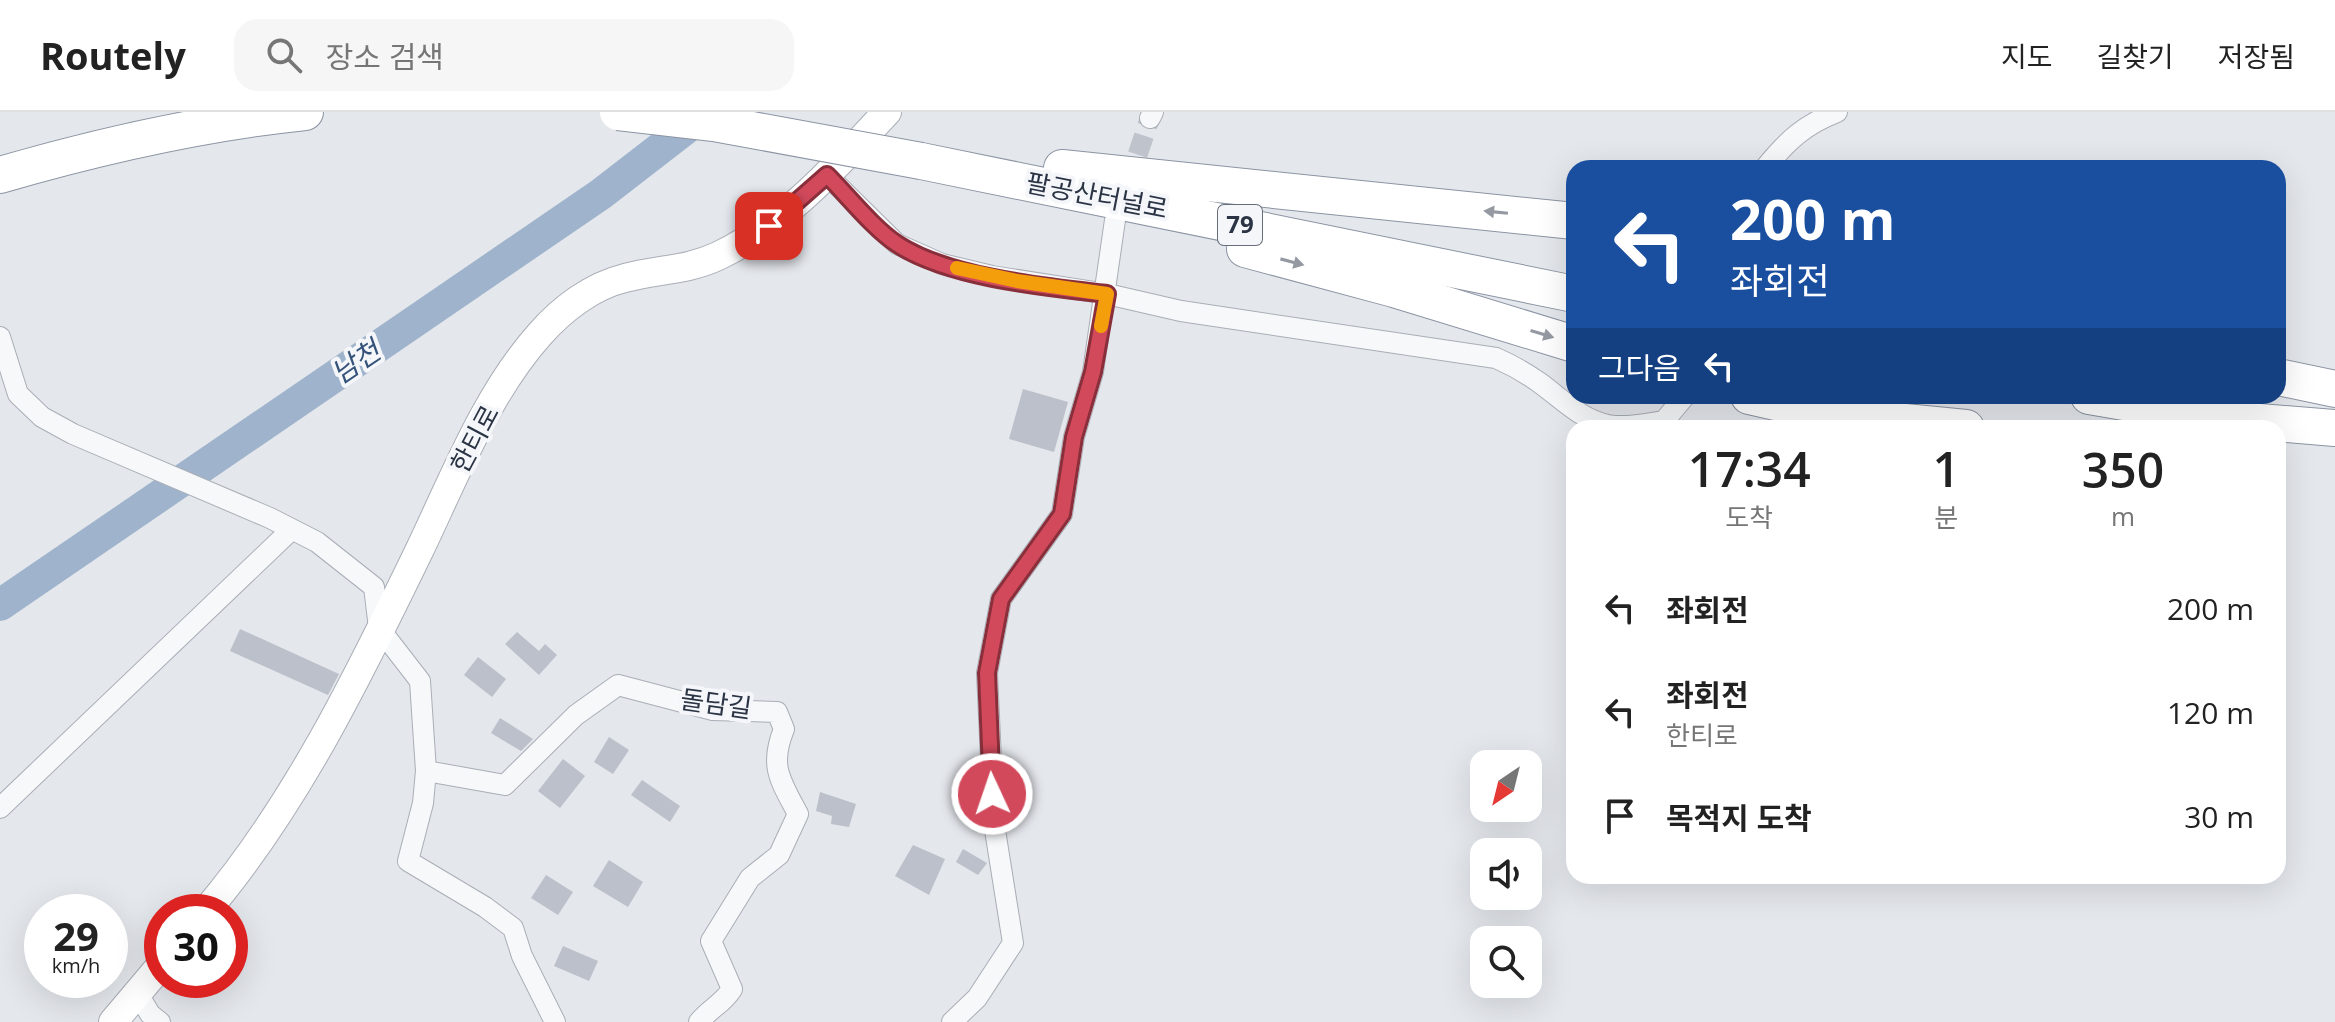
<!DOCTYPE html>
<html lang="ko">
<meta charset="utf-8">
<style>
body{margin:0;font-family:"Open Sans","Noto Sans KR",sans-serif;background:#f6f6f6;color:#222;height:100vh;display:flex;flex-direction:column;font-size:30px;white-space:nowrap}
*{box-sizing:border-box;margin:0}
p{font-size:26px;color:#767676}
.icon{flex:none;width:44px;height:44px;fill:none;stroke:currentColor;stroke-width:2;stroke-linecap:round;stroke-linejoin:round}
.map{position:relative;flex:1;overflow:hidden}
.details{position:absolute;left:1566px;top:308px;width:720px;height:464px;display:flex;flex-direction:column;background:#fff;border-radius:24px;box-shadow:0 8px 32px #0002}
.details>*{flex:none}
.guide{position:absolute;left:1566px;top:48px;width:720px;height:244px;border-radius:24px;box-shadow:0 8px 32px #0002;background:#1a4fa0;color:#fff;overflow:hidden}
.needle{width:52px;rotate:215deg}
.fabs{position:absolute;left:1470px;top:638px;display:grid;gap:16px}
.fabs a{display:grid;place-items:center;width:72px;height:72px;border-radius:16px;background:#fff;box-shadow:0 8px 32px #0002;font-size:40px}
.speed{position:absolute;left:24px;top:782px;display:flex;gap:16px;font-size:40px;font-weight:700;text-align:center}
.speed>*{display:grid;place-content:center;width:104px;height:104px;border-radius:50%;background:#fff;box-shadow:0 8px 32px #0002;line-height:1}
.speed small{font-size:20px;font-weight:400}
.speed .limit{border:12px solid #d22;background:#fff;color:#111}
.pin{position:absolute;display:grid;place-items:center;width:68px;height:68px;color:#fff;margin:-34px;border-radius:16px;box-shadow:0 4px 12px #0006}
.me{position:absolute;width:88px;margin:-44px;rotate:357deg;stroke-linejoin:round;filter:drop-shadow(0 0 6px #0008)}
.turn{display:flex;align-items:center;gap:28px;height:168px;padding:0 32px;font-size:36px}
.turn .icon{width:104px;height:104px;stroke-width:2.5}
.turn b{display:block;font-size:56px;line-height:68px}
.then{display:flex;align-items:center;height:76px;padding:0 32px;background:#0003;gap:16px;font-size:30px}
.eta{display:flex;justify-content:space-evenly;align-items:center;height:136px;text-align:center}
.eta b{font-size:48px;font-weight:600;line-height:56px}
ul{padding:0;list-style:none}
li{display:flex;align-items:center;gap:24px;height:104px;padding:0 32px}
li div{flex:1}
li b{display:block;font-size:30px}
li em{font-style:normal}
header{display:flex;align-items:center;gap:48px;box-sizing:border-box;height:112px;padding:0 40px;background:#fff;border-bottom:2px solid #e0e0e0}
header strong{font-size:38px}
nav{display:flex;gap:44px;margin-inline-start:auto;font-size:28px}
.search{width:560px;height:72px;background:#f6f6f6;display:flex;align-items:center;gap:20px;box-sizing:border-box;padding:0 28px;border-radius:24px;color:#767676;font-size:30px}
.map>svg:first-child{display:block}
</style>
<header>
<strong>Routely</strong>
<div class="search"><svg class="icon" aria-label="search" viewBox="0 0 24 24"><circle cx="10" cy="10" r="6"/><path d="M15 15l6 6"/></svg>장소 검색</div>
<nav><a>지도</a><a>길찾기</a><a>저장됨</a></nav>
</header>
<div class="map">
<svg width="2335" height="910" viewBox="0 0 2335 910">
<rect width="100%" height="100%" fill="#e4e7ec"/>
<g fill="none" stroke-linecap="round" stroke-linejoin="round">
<path stroke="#9fb4cc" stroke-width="32" d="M0,493L601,82L707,0"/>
</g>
<g fill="#bbc0ca">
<path d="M1023,277L1068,290L1054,340L1009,327Z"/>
<path d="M240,517L339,562L328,583L230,539Z"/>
<path d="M517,520L539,539L545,532L557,543L539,563L505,532Z"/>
<path d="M478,545L506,567L492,585L464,563Z"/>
<path d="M500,606L533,627L521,639L491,621Z"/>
<path d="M609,625L629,638L613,662L594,650Z"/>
<path d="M563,647L585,664L560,696L538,679Z"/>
<path d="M642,668L680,694L670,710L631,683Z"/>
<path d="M820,680L856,692L849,715L831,712L832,704L816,699Z"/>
<path d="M913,733L945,747L929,783L895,764Z"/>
<path d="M963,737L987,751L978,763L956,750Z"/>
<path d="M609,748L643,770L628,795L593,774Z"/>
<path d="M546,763L573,780L558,803L531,786Z"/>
<path d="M563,834L598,849L589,869L554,854Z"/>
</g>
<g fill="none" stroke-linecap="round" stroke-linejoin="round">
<path stroke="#bfc3cb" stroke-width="20" stroke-dasharray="20 10" stroke-linecap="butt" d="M1128,71L1150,6"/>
<defs>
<g id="street">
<path d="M1150,6L1153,0"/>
<path d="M1765,56C1788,28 1804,13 1837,0"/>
<path d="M827,63L897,132L942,152L992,164L1107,182L1181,199L1496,246C1512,253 1526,261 1540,271C1562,287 1580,307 1608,313C1626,316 1646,312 1664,309L1685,284"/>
<path d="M0,225L18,282L42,305L73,322L270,406L317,430L374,475L379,516L420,569L426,659L423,691L408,749L485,795L513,816L522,844L555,910"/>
<path d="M426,659L505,673L576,603L618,573L713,598L777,600L784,617C769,654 780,668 798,702L779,743L750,766L711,829L732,877C723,892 710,896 699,910"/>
<path d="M0,696L291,418"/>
<path d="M138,882L150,902L160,910"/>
<path d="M952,910L977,886L1013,831L994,712L987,561L1001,487L1062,402L1074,325L1093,260L1115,108"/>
</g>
<g id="secondary">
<path d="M205,800C295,695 360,561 420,437C454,366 487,281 540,222C562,197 592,174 625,166C657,157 686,159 718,144C784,113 838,52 887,0"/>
<path d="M113,910L162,852"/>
</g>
<g id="highway">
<path d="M921,49L1574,182"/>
<path d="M1062,56L1574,109"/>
<path d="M0,63C100,34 201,11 305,0"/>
<path d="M1245,137L1394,177L1574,232"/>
<path d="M2278,265L2335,277"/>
<path d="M1749,284L1833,303L1966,316"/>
<path d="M2089,284L2223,307L2335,316"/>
</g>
</defs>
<use href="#street" stroke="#a9aeb7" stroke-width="22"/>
<use href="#secondary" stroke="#a9aeb7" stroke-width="30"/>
<use href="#highway" stroke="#8b94a3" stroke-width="38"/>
<use href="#street" stroke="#f7f8fa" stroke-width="20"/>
<use href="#secondary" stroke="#fff" stroke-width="28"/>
<use href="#highway" stroke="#fff" stroke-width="36"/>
<defs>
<path id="highway-bridge" d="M618,0L714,11L921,49"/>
</defs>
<use href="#highway-bridge" stroke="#8b94a3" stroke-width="38" stroke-linecap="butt"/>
<use href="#highway-bridge" stroke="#fff" stroke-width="36"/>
</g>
<defs><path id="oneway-solid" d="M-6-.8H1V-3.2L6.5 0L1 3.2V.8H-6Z" transform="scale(2)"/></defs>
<g fill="#959aa2">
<use href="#oneway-solid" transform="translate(1496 100) rotate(-174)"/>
<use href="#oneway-solid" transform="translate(1292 150) rotate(15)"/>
<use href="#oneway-solid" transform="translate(1542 222) rotate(17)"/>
</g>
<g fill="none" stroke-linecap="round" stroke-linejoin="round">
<defs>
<path id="route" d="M769,114L827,63C848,84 873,116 897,132C949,166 1046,175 1107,182L1093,260L1074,325L1062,402L1001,487L987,561L992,682"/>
</defs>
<use href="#route" stroke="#882f3b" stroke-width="20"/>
<use href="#route" stroke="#d1495b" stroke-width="14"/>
<path stroke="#f59e0b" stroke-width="14" d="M957,156L1017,169L1107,182L1101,214"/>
</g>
<g text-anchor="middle" stroke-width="8" stroke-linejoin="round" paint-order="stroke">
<rect fill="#f4f6f9" stroke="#676e7b" stroke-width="2" x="1218" y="93" width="44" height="40" rx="6"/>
<g font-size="24" font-weight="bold" fill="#2b3445">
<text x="1240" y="121">79</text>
</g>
<g font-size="26" fill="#2b3445" stroke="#f4f6f9">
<text transform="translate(1097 84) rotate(11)" y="9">팔공산터널로</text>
<text transform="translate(475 327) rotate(-62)" y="9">한티로</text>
<text transform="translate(716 592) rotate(8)" y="9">돌담길</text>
</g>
<g font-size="28" font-style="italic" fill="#34527a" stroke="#f4f6f9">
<text transform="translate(356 250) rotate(-34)" y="10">남천</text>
</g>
</g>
</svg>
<div class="fabs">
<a><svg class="needle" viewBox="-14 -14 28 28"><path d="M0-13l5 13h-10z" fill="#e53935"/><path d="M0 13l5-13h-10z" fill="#767676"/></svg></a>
<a><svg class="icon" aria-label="sound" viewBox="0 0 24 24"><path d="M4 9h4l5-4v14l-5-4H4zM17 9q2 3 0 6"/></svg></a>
<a><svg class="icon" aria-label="search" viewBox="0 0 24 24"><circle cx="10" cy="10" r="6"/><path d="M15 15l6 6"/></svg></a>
</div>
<div class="speed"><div>29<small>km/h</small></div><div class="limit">30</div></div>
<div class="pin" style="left:769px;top:114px;background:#d93025"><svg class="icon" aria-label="arrive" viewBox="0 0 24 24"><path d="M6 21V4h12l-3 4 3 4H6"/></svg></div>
<svg class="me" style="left:992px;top:682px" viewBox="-20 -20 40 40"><circle r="17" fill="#d1495b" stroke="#fff" stroke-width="3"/><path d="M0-11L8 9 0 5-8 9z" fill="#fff"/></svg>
<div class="guide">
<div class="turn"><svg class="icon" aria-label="left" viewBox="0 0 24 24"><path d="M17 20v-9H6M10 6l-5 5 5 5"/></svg><div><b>200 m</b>좌회전</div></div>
<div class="then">그다음<svg class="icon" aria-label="left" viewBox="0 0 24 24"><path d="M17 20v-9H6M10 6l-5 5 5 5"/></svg></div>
</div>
<section class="details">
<div class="eta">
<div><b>17:34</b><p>도착</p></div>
<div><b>1</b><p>분</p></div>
<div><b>350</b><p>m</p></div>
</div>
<ul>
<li><svg class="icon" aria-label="left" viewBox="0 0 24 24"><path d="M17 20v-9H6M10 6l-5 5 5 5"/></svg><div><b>좌회전</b></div><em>200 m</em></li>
<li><svg class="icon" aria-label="left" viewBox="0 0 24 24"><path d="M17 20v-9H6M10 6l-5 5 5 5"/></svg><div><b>좌회전</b><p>한티로</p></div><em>120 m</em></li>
<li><svg class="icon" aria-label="arrive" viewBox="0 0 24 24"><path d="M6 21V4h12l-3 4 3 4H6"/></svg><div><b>목적지 도착</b></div><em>30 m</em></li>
</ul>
</section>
</div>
